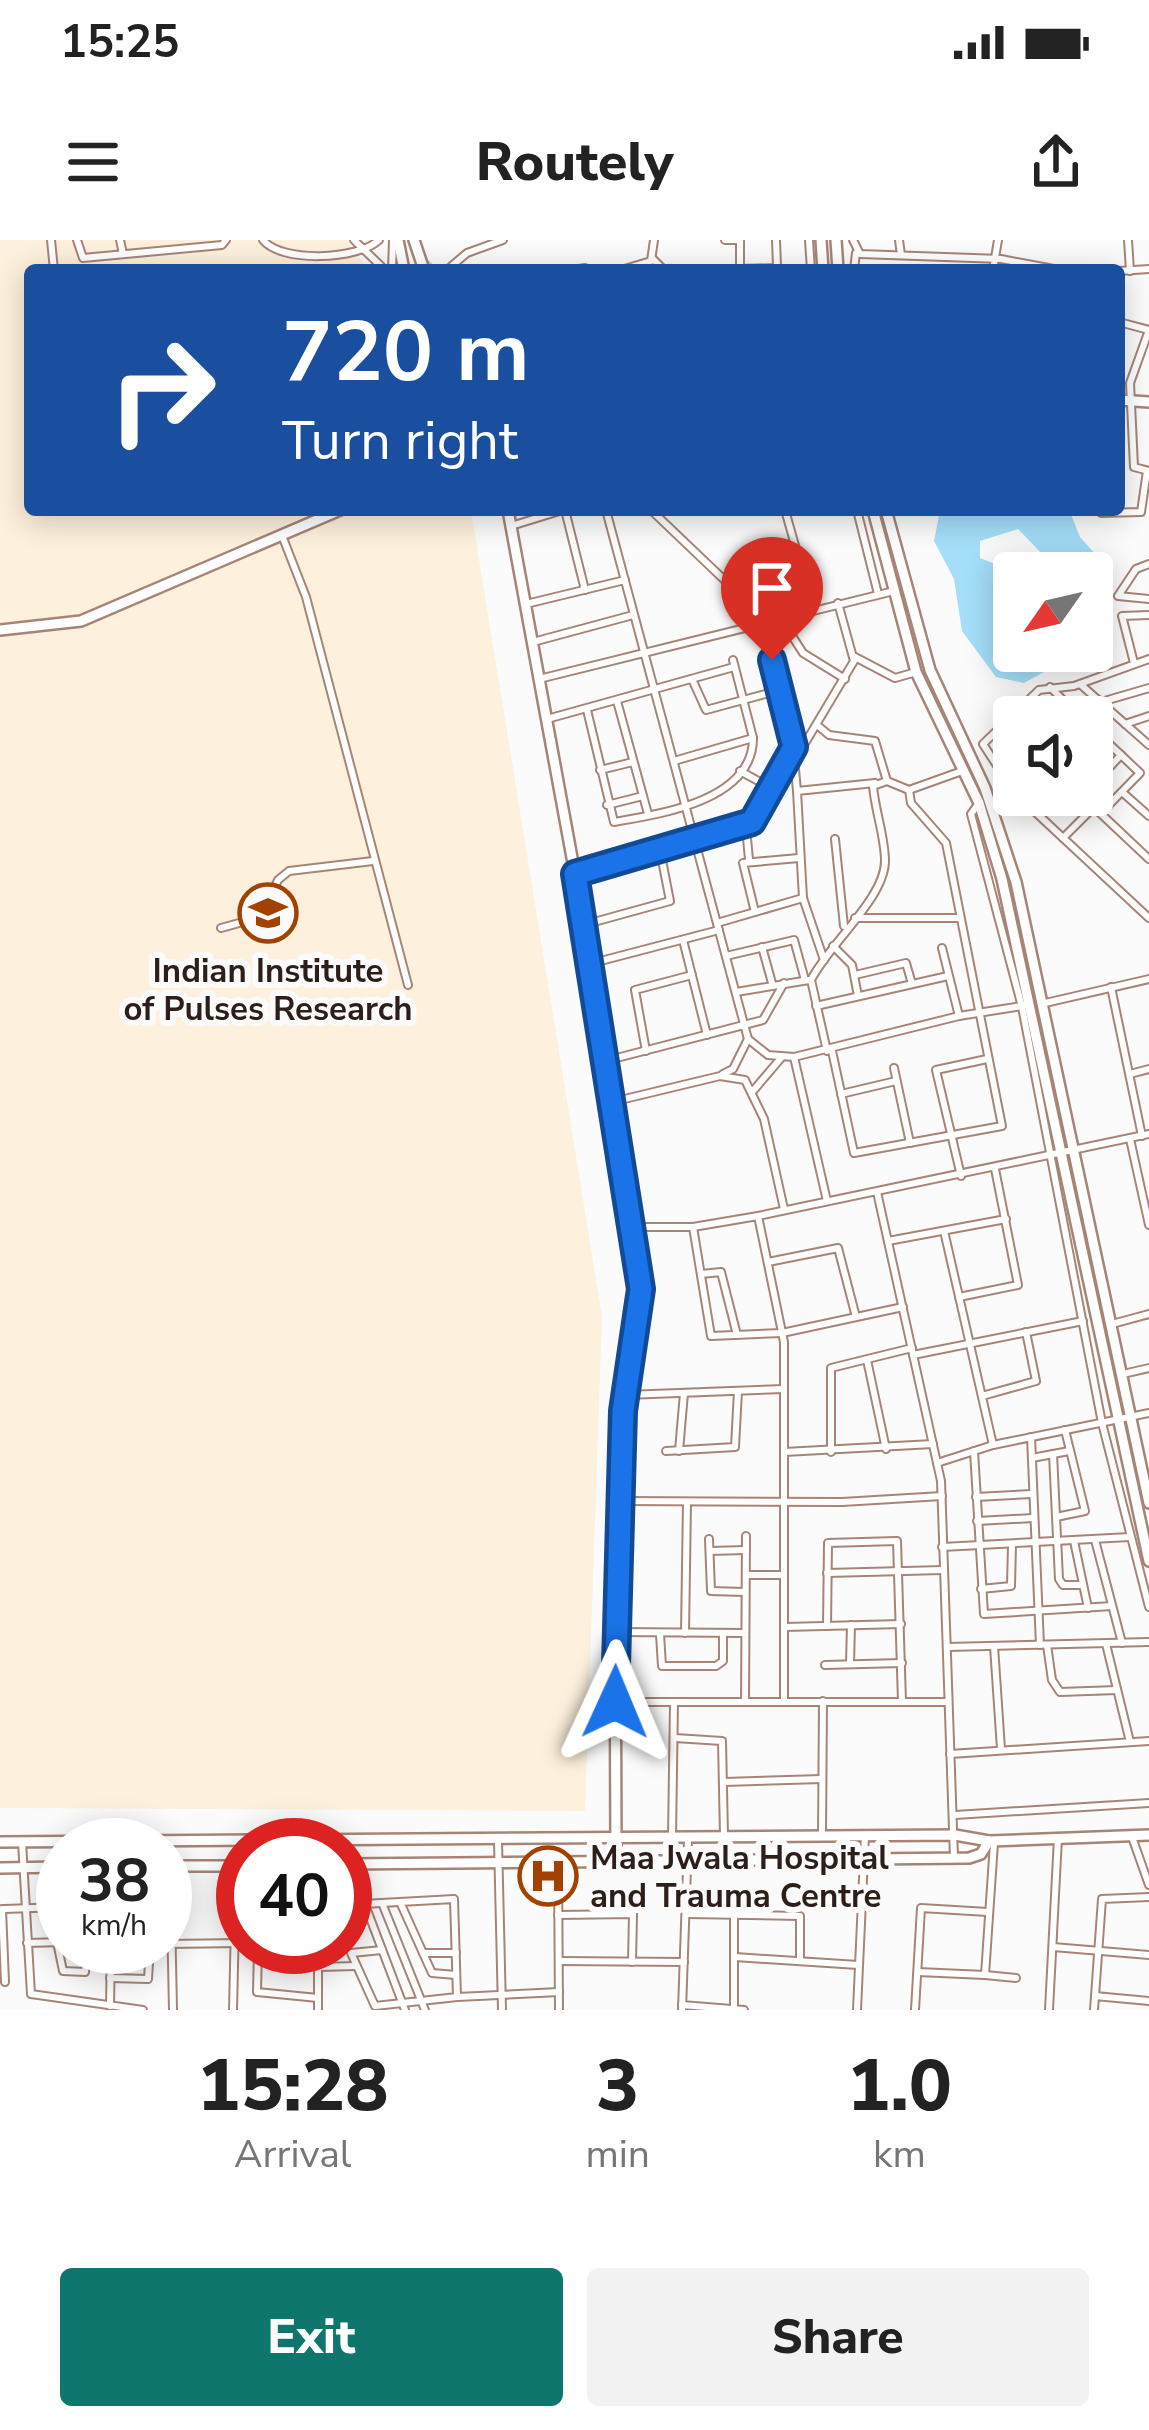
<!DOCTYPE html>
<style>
body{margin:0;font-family:"Nunito Sans",sans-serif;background:#f2f2f2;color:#222;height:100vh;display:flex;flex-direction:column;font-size:45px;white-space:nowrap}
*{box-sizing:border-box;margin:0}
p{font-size:39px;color:#767676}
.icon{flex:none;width:66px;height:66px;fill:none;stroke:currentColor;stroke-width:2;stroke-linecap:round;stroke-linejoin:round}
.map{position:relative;height:1770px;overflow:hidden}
.drawer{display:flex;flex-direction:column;background:#fff;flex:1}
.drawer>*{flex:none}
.guide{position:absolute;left:24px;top:24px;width:1101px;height:252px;border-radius:12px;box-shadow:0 6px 30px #0003;background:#1a4fa0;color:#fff;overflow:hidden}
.needle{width:78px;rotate:236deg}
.buttons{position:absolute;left:993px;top:312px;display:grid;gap:24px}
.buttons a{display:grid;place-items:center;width:120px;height:120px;border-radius:12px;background:#fff;box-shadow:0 6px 30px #0003;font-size:60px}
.speed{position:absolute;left:36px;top:1578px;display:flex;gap:24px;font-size:60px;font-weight:700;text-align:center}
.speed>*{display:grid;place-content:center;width:156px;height:156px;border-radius:50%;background:#fff;box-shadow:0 6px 30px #0003;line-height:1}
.speed small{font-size:30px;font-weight:400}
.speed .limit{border:18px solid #d22;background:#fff;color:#111}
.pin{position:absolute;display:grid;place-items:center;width:102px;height:102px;color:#fff;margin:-123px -51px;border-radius:50% 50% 50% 0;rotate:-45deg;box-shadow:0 0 12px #0007}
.pin .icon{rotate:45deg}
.me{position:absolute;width:132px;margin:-66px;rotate:1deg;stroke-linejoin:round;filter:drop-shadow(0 0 9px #0008)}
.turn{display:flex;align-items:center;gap:42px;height:252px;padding:0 60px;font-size:54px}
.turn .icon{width:156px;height:156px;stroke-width:2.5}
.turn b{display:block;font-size:84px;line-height:102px}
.eta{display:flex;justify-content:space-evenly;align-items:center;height:204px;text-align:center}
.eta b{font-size:72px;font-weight:800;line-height:84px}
.action{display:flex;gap:24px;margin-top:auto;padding:24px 60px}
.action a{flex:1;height:138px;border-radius:12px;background:#0f766e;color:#fff;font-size:48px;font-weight:800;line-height:138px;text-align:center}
.action a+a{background:#f2f2f2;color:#222}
.status{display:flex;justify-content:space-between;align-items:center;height:84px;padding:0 60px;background:#fff;direction:ltr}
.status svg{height:33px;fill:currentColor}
header{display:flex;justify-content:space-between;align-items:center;height:156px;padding:0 60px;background:#fff;font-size:54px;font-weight:800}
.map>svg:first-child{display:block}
</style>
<div class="status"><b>15:25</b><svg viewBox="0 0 49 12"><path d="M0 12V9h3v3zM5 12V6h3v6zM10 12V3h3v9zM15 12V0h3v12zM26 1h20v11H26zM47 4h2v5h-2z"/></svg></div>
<header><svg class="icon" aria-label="menu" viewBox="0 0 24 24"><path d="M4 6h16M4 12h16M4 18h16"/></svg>Routely<svg class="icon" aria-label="share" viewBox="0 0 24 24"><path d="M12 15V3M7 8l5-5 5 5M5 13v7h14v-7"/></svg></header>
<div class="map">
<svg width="1149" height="1770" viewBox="0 0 1149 1770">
<rect width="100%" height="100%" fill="#fbfbfb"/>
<path fill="#fdf0dc" d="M0,0H347L368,30H30V270H471L602,1076L585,1571L0,1568Z"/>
<path fill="#a4def8" d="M940,270L1070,272L1080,297L1106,326L1100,356L1092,359V333H1046L1055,327L1018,289L980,301V318L1018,333L1014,411H1060V423L1024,443L996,437L962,391L954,339L934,301Z"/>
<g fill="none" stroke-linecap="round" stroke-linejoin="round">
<path stroke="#a4def8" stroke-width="3" d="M424,18L437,30"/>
<defs>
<g id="street">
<path d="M51,0L54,30"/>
<path d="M77,0L83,18L222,5L226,0"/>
<path d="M120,0L123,14"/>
<path d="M263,0C281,23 358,20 379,0"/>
<path d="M354,0L385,30"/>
<path d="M725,0H740V30"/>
<path d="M776,0L777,26"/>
<path d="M809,0L811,30"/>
<path d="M853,0L860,14L1001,19L1059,30"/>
<path d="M899,0L901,15"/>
<path d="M1128,0L1130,31"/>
<path d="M653,19L664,30"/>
<path d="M740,29L777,28"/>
<path d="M392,30L393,0"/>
<path d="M447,30L467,13L503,0"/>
<path d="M572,30L585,28"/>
<path d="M621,30L651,21L654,0"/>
<path d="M854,30L856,13"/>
<path d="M993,30L998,0"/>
<path d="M1119,31L1149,29"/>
<path d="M1119,82L1149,90"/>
<path d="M1149,90L1130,143L1134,227L1149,231"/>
<path d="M565,270L585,350"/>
<path d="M606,270L748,799L768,815L794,817L959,776L1028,765"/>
<path d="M785,270L813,369"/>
<path d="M857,270L878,354"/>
<path d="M1101,273L1141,272L1147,231"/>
<path d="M511,286L563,270"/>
<path d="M283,298L306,357L408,745"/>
<path d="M1149,324L1136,329L1118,356L1149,359"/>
<path d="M526,364L625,340"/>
<path d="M780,377L803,413L845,439"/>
<path d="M533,402L633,375"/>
<path d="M855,417L895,438L916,432"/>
<path d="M1134,423L1122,376L1149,375"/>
<path d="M539,439L894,351"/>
<path d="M692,439L706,470L780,450"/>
<path d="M1080,444L1149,505"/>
<path d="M1050,447L1080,477"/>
<path d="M617,461L648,574"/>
<path d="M1026,462L1041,477"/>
<path d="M1101,462L1149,448"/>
<path d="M587,470L614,582C660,574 753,561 753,498"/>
<path d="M1080,476L1097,459"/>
<path d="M547,479L734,427"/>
<path d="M1004,482L1014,492"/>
<path d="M1125,484L1149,476"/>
<path d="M817,485L829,495L875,501L887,541"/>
<path d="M1092,488L1121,515"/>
<path d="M794,518L797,551"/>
<path d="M795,520L854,421L838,363"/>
<path d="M674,521L753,498L733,420"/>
<path d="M1092,525L1102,535"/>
<path d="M600,530L633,522"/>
<path d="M740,531L773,549"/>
<path d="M1092,546L1121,515L1140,533L1101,573"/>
<path d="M909,550L962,531"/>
<path d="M1014,552L983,504L1039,450L1074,446L1149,419"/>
<path d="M1122,552L1149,576"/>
<path d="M1017,555L1149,678"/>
<path d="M1081,555L1149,619"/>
<path d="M979,563L971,574L1022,767L1102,1183L1149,1367"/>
<path d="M607,565L643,556"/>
<path d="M746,587L749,620"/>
<path d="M1063,598L1094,567"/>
<path d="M835,599L844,686"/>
<path d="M575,634L746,586L758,575L794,507L759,373L651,270"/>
<path d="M803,658L824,720"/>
<path d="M755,672L743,623L799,618"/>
<path d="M855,678H959"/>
<path d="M717,683L803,658L797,551L875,543"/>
<path d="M583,685L670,661L660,610"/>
<path d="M221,688L261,677L278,640L289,631L373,621"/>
<path d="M683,700L707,795"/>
<path d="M833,706L852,725L858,756"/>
<path d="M762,707L772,743"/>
<path d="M942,708L959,776"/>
<path d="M726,716L794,700L805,740"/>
<path d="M589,724L719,690"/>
<path d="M855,735L906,723L912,744"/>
<path d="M1111,747L1142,896"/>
<path d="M736,752L809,740"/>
<path d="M1041,764L1149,739"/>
<path d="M816,766L948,736"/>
<path d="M646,811L635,750L692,735"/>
<path d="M827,811L811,740C829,704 885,658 885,621C885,597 875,571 873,546L887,541L909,550L911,563L946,603L1002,886L854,913L832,811"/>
<path d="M794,817L827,961"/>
<path d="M605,821L763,780L784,743"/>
<path d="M894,828L910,903"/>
<path d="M723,834L733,829L748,799"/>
<path d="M1130,834L1149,829"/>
<path d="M753,851L781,818"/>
<path d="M841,854L896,841"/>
<path d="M612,862L720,836L745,840L764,879L784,969"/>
<path d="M1130,899L1149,985"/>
<path d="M961,936L936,830L987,819"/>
<path d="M877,952L941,1241L954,1618"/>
<path d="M758,976L784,1102V1461"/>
<path d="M632,987H693L758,976L1149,894"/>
<path d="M693,987L711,1096L782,1093L903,1067"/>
<path d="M944,991L993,1205"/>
<path d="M888,1001L1006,979"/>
<path d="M768,1022L838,1008L856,1077"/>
<path d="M701,1034L721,1032L737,1095"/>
<path d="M959,1057L1018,1045L995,929"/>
<path d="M1112,1084L1149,1074"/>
<path d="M913,1115L1083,1081"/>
<path d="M867,1120L886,1209"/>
<path d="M1123,1134L1149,1128"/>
<path d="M626,1155L784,1149"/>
<path d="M982,1156L1036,1141L1026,1092"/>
<path d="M1031,1197L1040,1405"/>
<path d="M666,1211L735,1207L738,1151"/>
<path d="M679,1211L684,1153"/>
<path d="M974,1211L984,1374L1112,1366"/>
<path d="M784,1212L933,1204"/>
<path d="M831,1212V1128L912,1108"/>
<path d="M1053,1214L1059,1339L1063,1345H1083"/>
<path d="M1032,1218L1069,1211"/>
<path d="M937,1223L993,1205L1149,1173"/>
<path d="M976,1257L1032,1254"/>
<path d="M619,1261L842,1262L942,1256"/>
<path d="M1056,1277L1085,1271L1065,1190"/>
<path d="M977,1281L1033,1278"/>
<path d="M709,1299L711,1351L745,1352"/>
<path d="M1095,1300L1122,1403"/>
<path d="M1074,1301L1088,1368"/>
<path d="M942,1307L1130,1297"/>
<path d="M710,1311L746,1310"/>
<path d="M827,1333L943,1330"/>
<path d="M746,1335H784"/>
<path d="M981,1349L1011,1346L1012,1305"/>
<path d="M827,1386L828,1303L897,1301L902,1462"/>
<path d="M785,1387L901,1384"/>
<path d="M616,1392L744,1393"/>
<path d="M685,1393L687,1262"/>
<path d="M660,1394L662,1426H716L723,1421V1394"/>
<path d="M1106,1404L1130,1502"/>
<path d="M1047,1405L1052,1440L1060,1452L1117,1450"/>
<path d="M994,1406L1001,1509"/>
<path d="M947,1407L1149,1402"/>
<path d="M850,1424L851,1385"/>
<path d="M825,1425L902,1423"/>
<path d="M615,1462H946"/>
<path d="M745,1462L746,1296"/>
<path d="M675,1498L722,1501L724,1596"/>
<path d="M950,1514L1149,1501"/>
<path d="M724,1542L822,1539"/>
<path d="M955,1575L1149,1563"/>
<path d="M822,1595L823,1461"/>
<path d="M672,1597L674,1462"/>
<path d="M1132,1597L1149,1645"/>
<path d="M498,1601L502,1770"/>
<path d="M22,1602L31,1754L143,1770"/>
<path d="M345,1612L405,1770"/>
<path d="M558,1624L559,1770"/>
<path d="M170,1626L173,1770"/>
<path d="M400,1662L432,1733L456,1735"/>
<path d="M382,1663L425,1770"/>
<path d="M345,1665L454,1659L457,1757L375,1766L351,1713L382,1710"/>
<path d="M2,1669L5,1742"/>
<path d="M4,1669L63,1667"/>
<path d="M687,1674L800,1676V1721"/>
<path d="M734,1674V1769"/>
<path d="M558,1675L633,1674L632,1722"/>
<path d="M57,1702L63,1731L85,1732L88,1707"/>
<path d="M27,1703L63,1702"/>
<path d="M165,1704L243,1703"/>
<path d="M258,1707L257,1752L318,1758"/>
<path d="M1053,1707L1149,1715"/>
<path d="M423,1713H456"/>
<path d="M735,1717L858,1725"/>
<path d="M559,1721L684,1722"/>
<path d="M318,1727L356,1726"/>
<path d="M918,1732L985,1735L994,1603"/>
<path d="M985,1735L1016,1738"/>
<path d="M110,1738L148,1739L150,1707"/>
<path d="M1095,1756L1149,1761"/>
<path d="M457,1757L559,1752"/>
<path d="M682,1765L744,1770"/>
<path d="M110,1766L111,1707"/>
<path d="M233,1770L235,1683L243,1680"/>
<path d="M318,1770V1707"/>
<path d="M682,1770L688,1600"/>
<path d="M857,1770L865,1595"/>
<path d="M915,1770L921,1668L988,1672"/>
<path d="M1049,1770L1058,1598"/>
<path d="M1094,1770L1102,1659L1149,1657"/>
</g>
<g id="secondary">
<path d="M398,0L404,30"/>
<path d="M414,0L424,30"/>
<path d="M821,0L823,30"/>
<path d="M836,0L838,30"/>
<path d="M1119,160L1149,162"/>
<path d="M508,270L575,634L641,1049L624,1171L615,1331L616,1619"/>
<path d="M873,270L916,432L979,563L1002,639L1149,1321"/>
<path d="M886,270L930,430L985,548L1016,642L1149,1263"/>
<path d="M0,390L81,381L340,270"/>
<path d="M0,1602L955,1595L989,1601L1149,1595"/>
<path d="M345,1624L969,1618L981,1614L989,1601"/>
<path d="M165,1626H243"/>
<path d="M0,1628L63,1627"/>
</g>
</defs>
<use href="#street" stroke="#a68577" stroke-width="10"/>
<use href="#secondary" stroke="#a68577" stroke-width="14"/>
<use href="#street" stroke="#fff" stroke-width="6"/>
<use href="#secondary" stroke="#fff" stroke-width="9"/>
</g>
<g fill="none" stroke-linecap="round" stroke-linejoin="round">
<defs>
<path id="route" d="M615,1462L623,1171L641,1049L575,634L752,582L794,507L772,420"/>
</defs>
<use href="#route" stroke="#114b97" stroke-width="30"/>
<use href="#route" stroke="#1a73e8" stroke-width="21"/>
</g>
<defs>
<symbol id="university-ring" viewBox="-11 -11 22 22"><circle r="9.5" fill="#fbfbfb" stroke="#a34100" stroke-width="1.5"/><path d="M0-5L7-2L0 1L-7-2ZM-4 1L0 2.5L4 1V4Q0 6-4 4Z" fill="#a34100"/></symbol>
<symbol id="hospital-ring" viewBox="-11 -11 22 22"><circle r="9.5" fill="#fbfbfb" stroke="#a34100" stroke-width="1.5"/><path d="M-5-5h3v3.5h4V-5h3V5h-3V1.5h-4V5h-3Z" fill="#a34100"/></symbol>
</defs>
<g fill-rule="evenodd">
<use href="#university-ring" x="235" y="640" width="66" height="66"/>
<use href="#hospital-ring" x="515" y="1603" width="66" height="66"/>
</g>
<g text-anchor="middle" stroke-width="12" stroke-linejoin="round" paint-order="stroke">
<g font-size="33" font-weight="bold" fill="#2c1f1a" stroke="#fbfbfb">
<text x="268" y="742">Indian Institute<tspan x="268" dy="38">of Pulses Research</tspan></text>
<text x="590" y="1629" text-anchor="start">Maa Jwala Hospital<tspan x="590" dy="38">and Trauma Centre</tspan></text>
</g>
</g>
</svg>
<div class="buttons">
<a><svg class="needle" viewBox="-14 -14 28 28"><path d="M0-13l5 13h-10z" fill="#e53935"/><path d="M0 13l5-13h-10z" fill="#767676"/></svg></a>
<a><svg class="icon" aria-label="sound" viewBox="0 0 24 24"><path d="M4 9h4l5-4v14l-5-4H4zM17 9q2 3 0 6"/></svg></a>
</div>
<div class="speed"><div>38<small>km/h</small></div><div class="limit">40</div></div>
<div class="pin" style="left:772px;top:420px;background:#d93025"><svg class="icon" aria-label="arrive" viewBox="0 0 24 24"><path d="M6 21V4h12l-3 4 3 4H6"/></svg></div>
<svg class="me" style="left:615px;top:1462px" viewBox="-20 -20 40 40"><path d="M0-17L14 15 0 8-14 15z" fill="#1a73e8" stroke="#fff" stroke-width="4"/></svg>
<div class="guide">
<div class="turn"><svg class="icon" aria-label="right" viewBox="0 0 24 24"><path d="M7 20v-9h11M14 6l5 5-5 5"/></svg><div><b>720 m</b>Turn right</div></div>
</div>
</div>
<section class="drawer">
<div class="eta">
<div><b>15:28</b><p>Arrival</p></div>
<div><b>3</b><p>min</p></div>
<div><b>1.0</b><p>km</p></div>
</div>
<div class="action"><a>Exit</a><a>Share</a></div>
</section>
